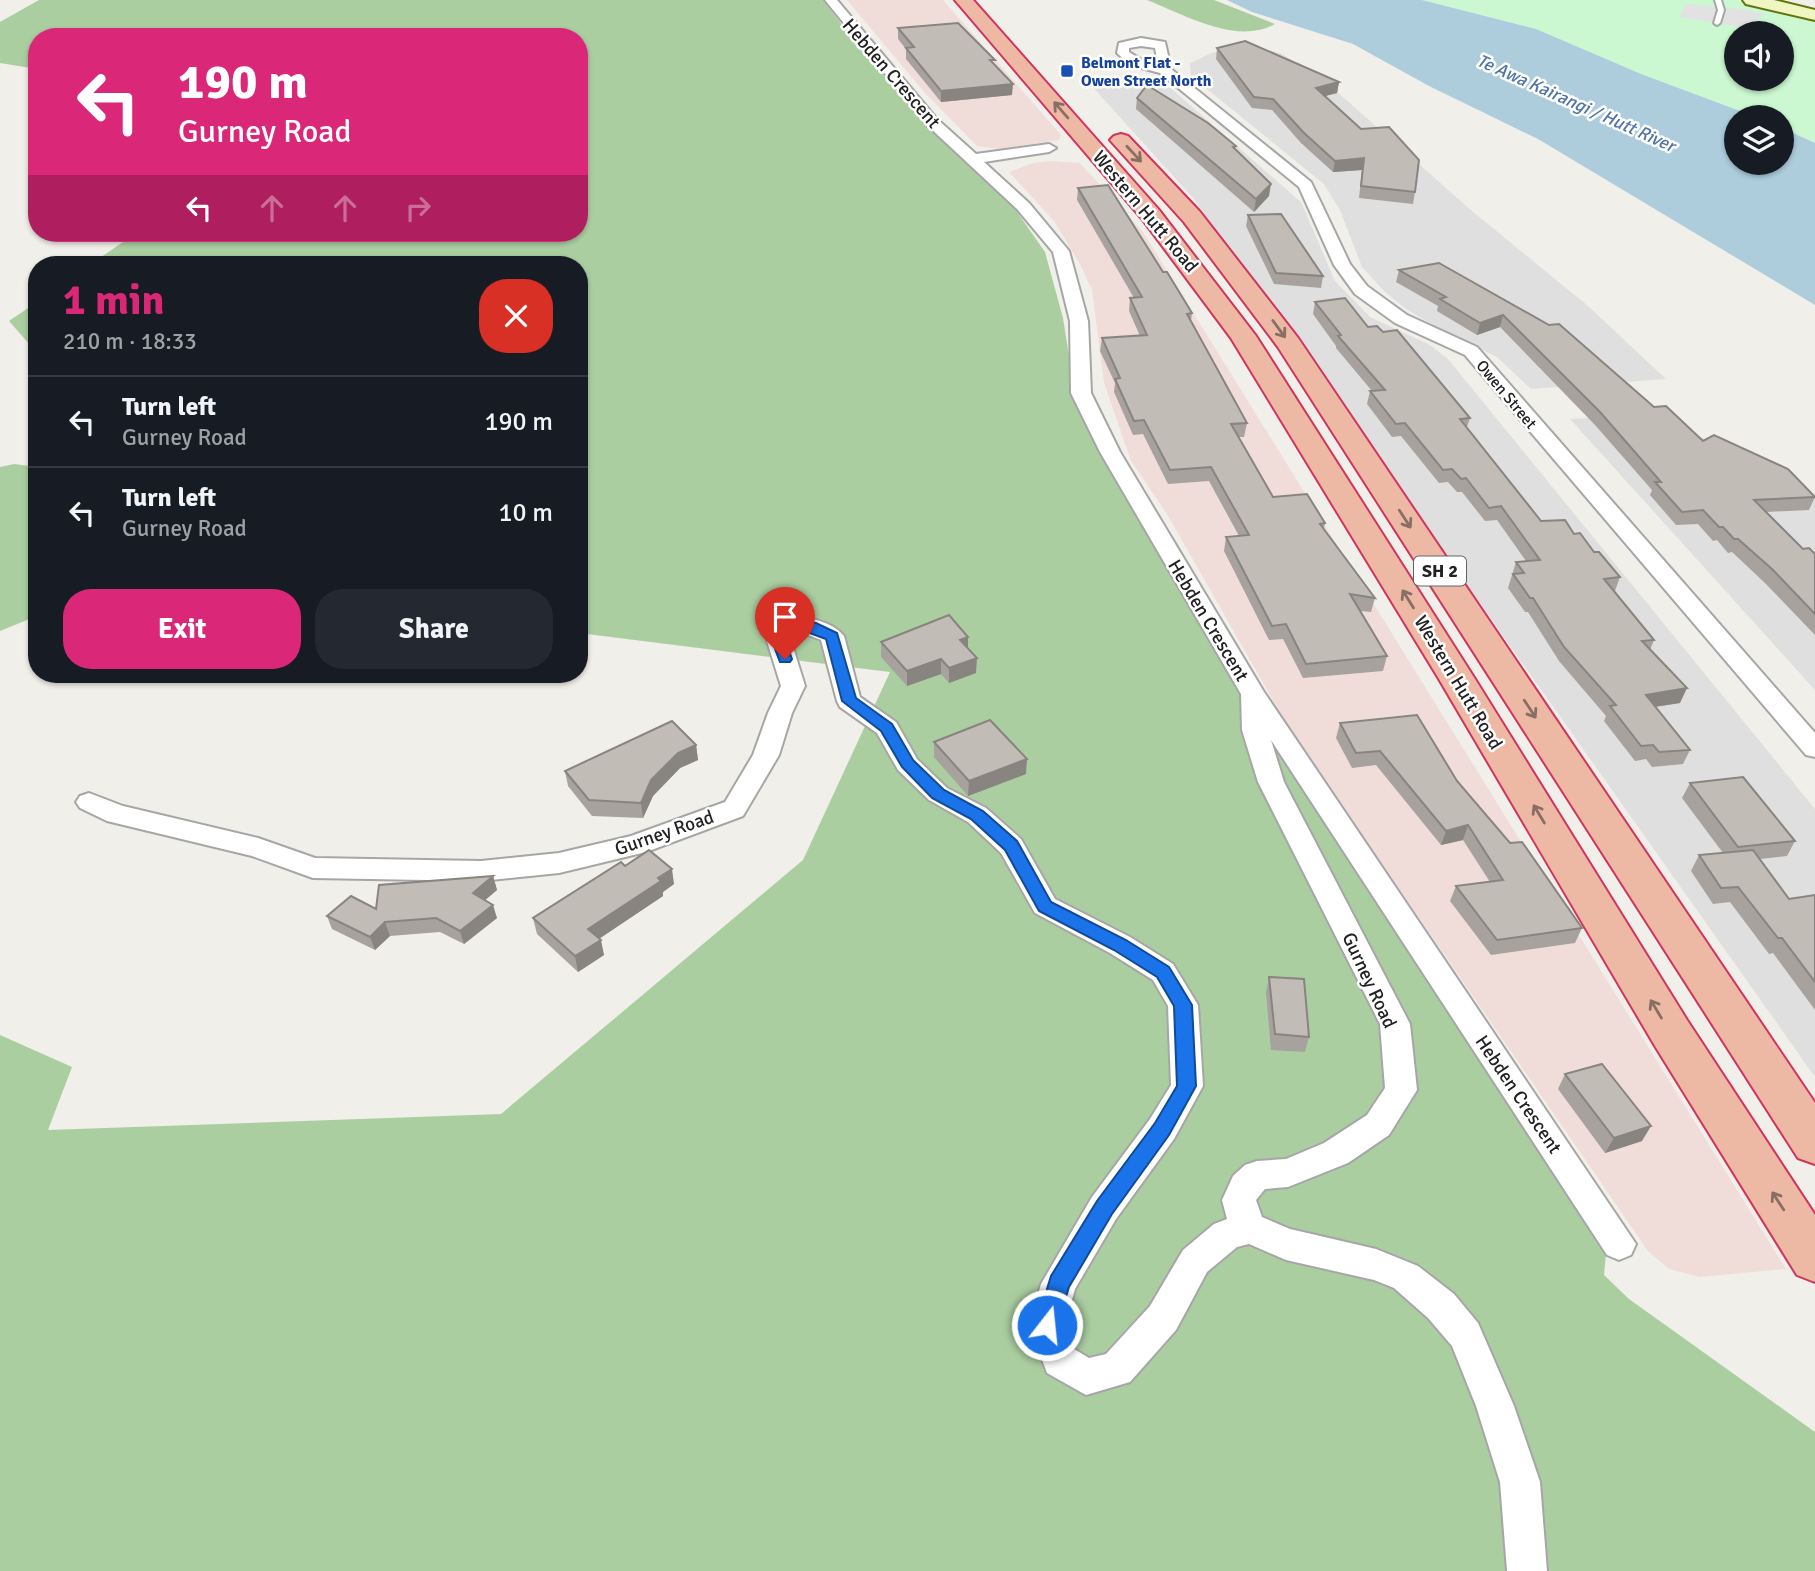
<!DOCTYPE html>
<meta charset="utf-8">
<style>
body{margin:0;font-family:Signika,sans-serif;background:#242831;color:#f1f3f6;height:100vh;display:flex;flex-direction:column;font-size:26px;white-space:nowrap}
*{box-sizing:border-box;margin:0}
p{font-size:23px;color:#9ea1a6}
.icon{flex:none;width:38px;height:38px;fill:none;stroke:currentColor;stroke-width:2;stroke-linecap:round;stroke-linejoin:round}
.map{position:relative;flex:1;overflow:hidden}
.details{position:absolute;left:28px;top:256px;width:560px;height:427px;display:flex;flex-direction:column;background:#171b24;border-radius:28px;box-shadow:0 2px 5px #0004}
.details>*{flex:none}
.hud{position:absolute;left:28px;top:28px;width:560px;height:214px;border-radius:28px;box-shadow:0 2px 5px #0004;background:#db2777;color:#fff;overflow:hidden}
.fabs{position:absolute;left:1724px;top:21px;display:grid;gap:14px}
.fabs a{display:grid;place-items:center;width:70px;height:70px;border-radius:50%;background:#171b24;box-shadow:0 2px 5px #0004;font-size:35px}
.pin{position:absolute;display:grid;place-items:center;width:60px;height:60px;color:#fff;margin:-72px -30px;border-radius:50% 50% 50% 0;rotate:-45deg;box-shadow:0 0 7px #0007}
.pin .icon{rotate:45deg}
.me{position:absolute;width:77px;margin:-38px;rotate:16deg;stroke-linejoin:round;filter:drop-shadow(0 0 5px #0008)}
.turn{display:flex;align-items:center;gap:24px;height:147px;padding:0 35px;font-size:32px}
.turn .icon{width:91px;height:91px;stroke-width:2.5}
.turn b{display:block;font-size:49px;line-height:60px}
.lanes{display:flex;align-items:center;height:66px;padding:0 35px;background:#0003;justify-content:center;gap:35px;direction:ltr}
.lanes .off{opacity:.35}
.round{display:grid;place-items:center;flex:none;width:74px;height:74px;border-radius:28px;background:#242831}
.headline{display:flex;align-items:center;justify-content:space-between;height:119px;padding:0 35px}
h1{font-size:42px;font-weight:700;line-height:52px;color:#db2777}
.cta{display:flex;gap:14px;margin-top:auto;padding:14px 35px}
.cta a{flex:1;height:80px;border-radius:28px;background:#db2777;color:#fff;font-size:28px;font-weight:700;line-height:80px;text-align:center}
.cta a+a{background:#242831;color:#f1f3f6}
ul{padding:0;list-style:none}
li{display:flex;align-items:center;gap:21px;height:91px;padding:0 35px;border-top:2px solid #363941}
li div{flex:1}
li b{display:block;font-size:26px}
li em{font-style:normal}
.map>svg:first-child{display:block}
</style>
<div class="map">
<svg width="1815" height="1571" viewBox="0 0 1815 1571">
<rect width="100%" height="100%" fill="#f1efe9"/>
<g fill="#e0dfdf">
<path d="M1250,45L1280,53L1318,75L1472,211L1588,306L1666,379L1531,389L1497,357L1438,328L1406,309L1384,291L1362,267L1340,210L1324,184L1191,76L1190,63L1212,53Z"/>
<path d="M1158,77L1301,202L1335,281L1370,317L1430,345L1448,359L1815,809V1077L1194,199L1089,83Z"/>
<path d="M1659,415L1815,497V690L1570,419Z"/>
</g>
<g fill="#f0ddda">
<path d="M847,0H943L1061,135L1059,140L999,149L977,146L925,93Z"/>
<path d="M1051,161L1080,163L1143,232L1786,1269L1700,1277L1669,1269L1648,1251L1290,730L1167,514L1131,461L1104,383L1092,290L1080,264L1054,221L1009,172L1033,163Z"/>
</g>
<g fill="#abcea1">
<path d="M39,0H823L857,44L922,120L964,157L1015,209L1045,252L1063,318L1075,394L1607,1242L1604,1275L1629,1299L1815,1432V1571H0V1035L72,1067L48,1130L501,1114L803,860L890,672L579,633V264H91L136,233H579V37H37V69L0,63V22Z"/>
<path d="M1147,0H1214L1275,24C1237,46 1183,14 1147,0Z"/>
<path d="M37,302V353L9,321Z"/>
<path d="M14,464L37,467V616L0,631V467Z"/>
</g>
<path fill="#cbf7d1" fill-rule="evenodd" d="M1422,0H1736L1815,18V143L1782,128V117H1756L1640,74L1536,29ZM1736,33H1782V79H1736Z"/>
<path fill="#e2e2e2" d="M1686,4L1742,9L1765,14L1746,28L1679,17Z"/>
<path fill="#adcddc" d="M1227,0H1422L1536,29L1641,74L1756,117H1736V163H1782V128L1815,143V305L1538,139L1429,86L1353,44L1252,12Z"/>
<g fill="none" stroke-linecap="round" stroke-linejoin="round">
<defs>
<path id="service" d="M1715,0H1721L1724,10L1720,23L1717,25L1714,23L1718,10Z"/>
<g id="minor">
<path d="M825,0H837L937,119L976,154L1049,144L1056,148L1049,152L984,162L1029,203L1069,251L1088,321L1091,393L1120,452L1264,692L1636,1244L1631,1255L1619,1260L1607,1255L1271,740L1284,782L1410,1024L1417,1090L1389,1135L1348,1163L1288,1187L1265,1189L1256,1200L1262,1217L1290,1229L1376,1249L1418,1266L1454,1294L1478,1323L1514,1406L1540,1482L1547,1571H1507L1500,1482L1476,1406L1452,1346L1428,1318L1394,1288L1374,1280L1286,1260L1249,1244L1237,1247L1207,1272L1176,1330L1130,1382L1086,1395L1047,1373L1029,1325L1041,1284L1092,1197L1150,1119L1171,1085L1168,1006L1153,980L1110,953L1035,913L1001,853L968,822L929,800L898,770L877,733L840,707L837,701L821,640L798,631L791,641L805,686L792,713L779,755L743,816L646,852L559,873L481,881L313,878L252,856L107,821L80,808L76,802L80,796L89,793L123,806L258,838L315,858L481,861L559,853L631,836L725,802L753,755L768,713L781,686L767,641L784,618C801,614 833,621 844,636L860,697L896,722L917,759L947,788L986,808L1021,839L1055,899L1130,937L1173,964L1198,1005L1203,1086L1174,1139L1116,1219L1075,1289L1065,1325L1074,1349L1089,1358L1106,1354L1150,1306L1183,1250L1214,1224L1227,1219L1222,1200L1233,1176L1245,1165L1257,1161L1286,1159L1324,1143L1367,1115L1385,1088L1380,1024L1258,782L1242,730L1241,694L1100,452L1071,393L1070,321L1053,252L1017,209L927,125Z"/>
<path d="M1141,38L1165,42L1171,69L1311,182L1350,264L1367,286L1407,315L1477,347L1815,733V757L1806,755L1465,355L1395,323L1355,294L1334,265L1299,187L1160,73L1130,65L1117,53L1119,43ZM1141,46L1155,48L1158,64L1140,59L1129,52V48Z"/>
</g>
<path id="secondary" d="M1743,0H1774L1815,10V20L1746,4Z"/>
<g id="trunk">
<path d="M955,0H973L1159,210L1256,336L1475,679L1687,1020L1815,1215V1282L1797,1275L1655,1046L1439,679L1231,338L1143,220Z"/>
<path d="M1121,134L1128,136L1200,212L1298,338L1815,1103V1164L1798,1158L1278,347L1184,222L1110,140L1114,136Z"/>
</g>
</defs>
<use href="#service" stroke="#a6a6a6" stroke-width="4"/>
<use href="#minor" stroke="#a6a6a6" stroke-width="4"/>
<use href="#secondary" stroke="#62750c" stroke-width="4"/>
<use href="#trunk" stroke="#d1345e" stroke-width="4"/>
<use href="#service" fill="#fff" fill-rule="evenodd"/>
<use href="#minor" fill="#fff" fill-rule="evenodd"/>
<use href="#secondary" fill="#f0f6c2" fill-rule="evenodd"/>
<use href="#trunk" fill="#edb9a4" fill-rule="evenodd"/>
</g>
<g fill="#a7a29d">
<path d="M898,28L995,65L1012,95L941,102L906,59V49L898,39Z"/>
<path d="M1217,48L1339,82L1337,93L1325,96L1415,192L1413,204L1359,198L1362,170L1333,172L1301,143L1272,110L1252,108L1216,59Z"/>
<path d="M1137,98L1236,150L1269,196L1254,212L1136,109Z"/>
<path d="M1078,188L1163,272L1192,313L1191,321L1247,423L1244,437H1238L1273,497L1325,523L1324,529L1375,598L1371,612L1360,611L1387,656L1383,671L1303,678L1283,639L1269,640L1224,551L1226,537L1239,536L1209,481L1168,484L1143,434L1133,435L1114,392L1115,383L1100,351L1102,338L1140,336L1129,311L1130,298H1134L1077,200Z"/>
<path d="M1248,215L1323,276L1321,288L1274,284L1246,226Z"/>
<path d="M1439,263L1654,407L1703,441L1815,497L1809,510L1766,512L1803,549L1815,554V635L1765,583L1732,552L1728,553L1717,540L1713,541L1698,524L1676,525L1650,495L1652,490L1595,425L1500,327L1477,335L1437,311L1438,306L1396,282L1399,270Z"/>
<path d="M1315,302L1368,327L1470,418L1467,427L1541,521L1574,534L1620,577L1615,591L1614,592L1654,640L1650,650L1680,703L1655,707L1690,750L1683,764L1652,767L1646,759L1635,761L1604,721L1606,716L1559,661L1528,612H1525L1508,588L1516,562L1526,561L1497,520L1485,521L1462,492H1457L1448,482L1439,483L1401,436L1392,437L1367,404L1370,391H1372L1336,348V346L1313,314Z"/>
<path d="M881,642L968,649L976,673L949,683L941,674L907,686L881,657Z"/>
<path d="M1340,723L1457,781L1582,928L1575,943L1491,955L1450,901L1456,886L1490,882L1463,840L1441,845L1376,765L1352,768L1336,738Z"/>
<path d="M934,742L1026,774L968,796L934,757Z"/>
<path d="M696,745L698,760L680,768L653,796L643,818L592,816L568,786L565,771Z"/>
<path d="M1690,783L1795,841L1787,856L1760,859L1789,899L1815,895V1010L1773,953L1769,954L1730,902L1713,904L1691,871L1699,855L1723,853L1682,798Z"/>
<path d="M625,866L674,884L663,892V896L599,939L604,955L578,972L537,934L533,918Z"/>
<path d="M493,876L497,890L485,900L497,918L464,944L440,932L390,936L375,950L332,929L327,916L376,909Z"/>
<path d="M1269,977L1309,1037L1305,1052L1271,1050L1266,992Z"/>
<path d="M1565,1074L1642,1141L1605,1153L1558,1089Z"/>
</g>
<g fill="#88847f">
<path d="M1339,82L1337,93L1314,99L1316,88Z"/>
<path d="M1013,84L1012,95L941,102V91Z"/>
<path d="M1364,158L1362,170L1333,172L1335,161Z"/>
<path d="M1271,184L1269,196L1254,212L1256,199Z"/>
<path d="M1503,315L1500,327L1477,335L1480,323Z"/>
<path d="M968,637V652L960,640Z"/>
<path d="M977,658L976,673L949,683V668Z"/>
<path d="M941,659V674L907,686V671Z"/>
<path d="M1687,688L1680,703L1639,709L1646,695Z"/>
<path d="M696,745L698,760L680,768L653,796L643,818L641,803L651,780L678,753Z"/>
<path d="M1027,759L1026,774L968,796L969,781Z"/>
<path d="M1468,825L1463,840L1441,845L1446,831Z"/>
<path d="M672,869L674,884L663,892V896L591,944L588,929Z"/>
<path d="M493,876L497,890L477,907L473,893Z"/>
<path d="M493,905L497,918L464,944L460,931Z"/>
<path d="M385,922L390,936L375,950L370,937Z"/>
<path d="M601,940L604,955L578,972L575,956Z"/>
<path d="M1651,1126L1642,1141L1605,1153L1614,1138Z"/>
</g>
<g fill="#c2bcb6" stroke="#88847f" stroke-width="2">
<path d="M958,23L995,60H990L1013,84L941,91L906,48L914,47L898,28Z"/>
<path d="M1245,41L1339,82L1316,88L1361,129L1389,127L1419,160L1415,192L1361,186L1364,158L1335,161L1303,132L1273,99L1254,97L1217,48Z"/>
<path d="M1147,85L1208,123L1236,146L1233,147L1271,184L1256,199L1137,98Z"/>
<path d="M1108,185L1163,272H1167L1192,313L1187,314L1247,423L1231,424L1273,497L1307,494L1325,523L1320,524L1375,598L1350,594L1387,656L1306,664L1286,624L1272,626L1226,537L1249,535L1211,467L1170,470L1144,420L1134,421L1115,379L1120,378L1102,338L1147,335L1130,298L1142,297L1078,188Z"/>
<path d="M1281,214L1323,276L1276,273L1248,215Z"/>
<path d="M1439,263L1549,325L1559,324L1654,407L1666,406L1703,441L1714,435L1788,469L1815,497L1754,500L1803,549L1809,548L1815,554V614L1772,569L1738,539H1734L1723,527H1719L1703,510L1682,512L1655,482H1661L1600,412L1503,315L1480,323L1440,299L1446,297L1399,270Z"/>
<path d="M1345,298L1368,327L1377,326L1383,332L1397,330L1470,418L1460,419L1541,521L1565,520L1574,534L1580,533L1594,552H1599L1620,577L1604,579L1654,640L1642,641L1687,688L1646,695L1690,750L1659,752L1653,745L1641,746L1610,706L1616,705L1564,647L1533,598H1530L1513,574L1524,573L1516,562L1540,560L1501,506L1489,508L1466,478L1461,479L1452,469L1443,470L1405,423L1396,424L1370,391L1385,390L1338,336L1341,335L1315,302Z"/>
<path d="M949,615L968,637L960,640L977,658L949,668L941,659L907,671L881,642Z"/>
<path d="M1417,715L1457,781L1510,843L1522,842L1582,928L1497,940L1456,886L1503,880L1468,825L1446,831L1380,751L1356,753L1340,723Z"/>
<path d="M990,720L1027,759L969,781L934,742Z"/>
<path d="M672,721L696,745L678,753L651,780L641,803L589,800L565,771Z"/>
<path d="M1743,777L1795,841L1738,847L1690,783Z"/>
<path d="M649,850L672,869L658,878L661,881L588,929L601,940L575,956L533,918L621,862L625,866Z"/>
<path d="M1753,850L1789,899L1815,895V982L1782,938H1778L1738,887L1721,888L1699,855Z"/>
<path d="M493,876L473,893L493,905L460,931L436,918L385,922L370,937L327,916L351,896L376,909L379,885Z"/>
<path d="M1269,977L1304,979L1309,1037L1275,1034Z"/>
<path d="M1602,1064L1651,1126L1614,1138L1565,1074Z"/>
</g>
<defs><path id="oneway-shaft" d="M-6 0H5M1.5-3L5.5 0L1.5 3" fill="none" stroke-width="1.6" stroke-linecap="round" stroke-linejoin="round" transform="scale(1.75)"/></defs>
<g stroke="#886e63">
<use href="#oneway-shaft" transform="translate(1061 110) rotate(-131)"/>
<use href="#oneway-shaft" transform="translate(1134 154) rotate(47)"/>
<use href="#oneway-shaft" transform="translate(1279 329) rotate(54)"/>
<use href="#oneway-shaft" transform="translate(1405 519) rotate(57)"/>
<use href="#oneway-shaft" transform="translate(1408 599) rotate(-122)"/>
<use href="#oneway-shaft" transform="translate(1530 709) rotate(57)"/>
<use href="#oneway-shaft" transform="translate(1539 814) rotate(-121)"/>
<use href="#oneway-shaft" transform="translate(1656 1009) rotate(-121)"/>
<use href="#oneway-shaft" transform="translate(1778 1201) rotate(-123)"/>
</g>
<path fill="#1a73e8" stroke="#114b97" stroke-width="2" d="M792,619L816,623L837,633L856,698L892,724L913,760L944,790L983,811L1017,841L1051,902L1126,940L1169,967L1192,1005L1196,1086L1169,1135L1112,1214L1069,1287L1055,1333L1047,1336L1039,1333L1036,1325L1051,1276L1097,1201L1155,1123L1177,1086L1174,1006L1157,977L1114,950L1039,911L1005,850L971,819L932,798L902,767L881,731L842,701L826,639L796,628L786,642L792,659L790,662H780L772,641L787,620Z"/>
<rect fill="#1a4fb4" stroke="#fff" stroke-width="2.5" x="1060" y="64" width="14" height="14" rx="3.5"/>
<g text-anchor="middle" stroke-width="5" stroke-linejoin="round" paint-order="stroke">
<g font-size="16" font-weight="bold" fill="#164399" stroke="#fff" text-anchor="start">
<text x="1081" y="68">Belmont Flat -<tspan x="1081" dy="18">Owen Street North</tspan></text>
</g>
<g font-size="16" fill="#222" stroke="#fff">
<text transform="translate(1507 394) rotate(50)" y="6">Owen Street</text>
</g>
<g font-size="18" font-style="italic" fill="#5074a5" stroke="#fff">
<text transform="translate(1576 103) rotate(24)" y="6">Te Awa Kairangi / Hutt River</text>
</g>
<rect fill="#fff" stroke="#646464" stroke-width="2" x="1414" y="556.5" width="52" height="29" rx="5"/>
<g font-size="18" font-weight="bold" fill="#222">
<text x="1440" y="577">SH 2</text>
</g>
<g font-size="19" fill="#222" stroke="#fff">
<text transform="translate(892 73) rotate(49)" y="7">Hebden Crescent</text>
<text transform="translate(1146 211) rotate(50)" y="7">Western Hutt Road</text>
<text transform="translate(1209 620) rotate(59)" y="7">Hebden Crescent</text>
<text transform="translate(1459 682) rotate(59)" y="7">Western Hutt Road</text>
<text transform="translate(664 832) rotate(-19)" y="7">Gurney Road</text>
<text transform="translate(1370 980) rotate(65)" y="7">Gurney Road</text>
<text transform="translate(1519 1094) rotate(56)" y="7">Hebden Crescent</text>
</g>
</g>
</svg>
<div class="fabs">
<a><svg class="icon" aria-label="sound" viewBox="0 0 24 24"><path d="M4 9h4l5-4v14l-5-4H4zM17 9q2 3 0 6"/></svg></a>
<a><svg class="icon" aria-label="layers" viewBox="0 0 24 24"><path d="M12 4l9 5-9 5-9-5zM3 14l9 5 9-5"/></svg></a>
</div>
<div class="pin" style="left:785px;top:659px;background:#d93025"><svg class="icon" aria-label="arrive" viewBox="0 0 24 24"><path d="M6 21V4h12l-3 4 3 4H6"/></svg></div>
<svg class="me" style="left:1047px;top:1325px" viewBox="-20 -20 40 40"><circle r="17" fill="#1a73e8" stroke="#fff" stroke-width="3"/><path d="M0-11L8 9 0 5-8 9z" fill="#fff"/></svg>
<div class="hud">
<div class="turn"><svg class="icon" aria-label="left" viewBox="0 0 24 24"><path d="M17 20v-9H6M10 6l-5 5 5 5"/></svg><div><b>190 m</b>Gurney Road</div></div>
<div class="lanes"><svg class="icon" aria-label="left" viewBox="0 0 24 24"><path d="M17 20v-9H6M10 6l-5 5 5 5"/></svg><svg class="icon off" aria-label="ahead" viewBox="0 0 24 24"><path d="M12 20V5M6 11l6-6 6 6"/></svg><svg class="icon off" aria-label="ahead" viewBox="0 0 24 24"><path d="M12 20V5M6 11l6-6 6 6"/></svg><svg class="icon off" aria-label="right" viewBox="0 0 24 24"><path d="M7 20v-9h11M14 6l5 5-5 5"/></svg></div>
</div>
<section class="details">
<div class="headline"><div><h1>1 min</h1><p>210 m · 18:33</p></div><a class="round" style="background:#d93025;color:#fff"><svg class="icon" aria-label="close" viewBox="0 0 24 24"><path d="M6 6l12 12M18 6L6 18"/></svg></a></div>
<ul>
<li><svg class="icon" aria-label="left" viewBox="0 0 24 24"><path d="M17 20v-9H6M10 6l-5 5 5 5"/></svg><div><b>Turn left</b><p>Gurney Road</p></div><em>190 m</em></li>
<li><svg class="icon" aria-label="left" viewBox="0 0 24 24"><path d="M17 20v-9H6M10 6l-5 5 5 5"/></svg><div><b>Turn left</b><p>Gurney Road</p></div><em>10 m</em></li>
</ul>
<div class="cta"><a>Exit</a><a>Share</a></div>
</section>
</div>
